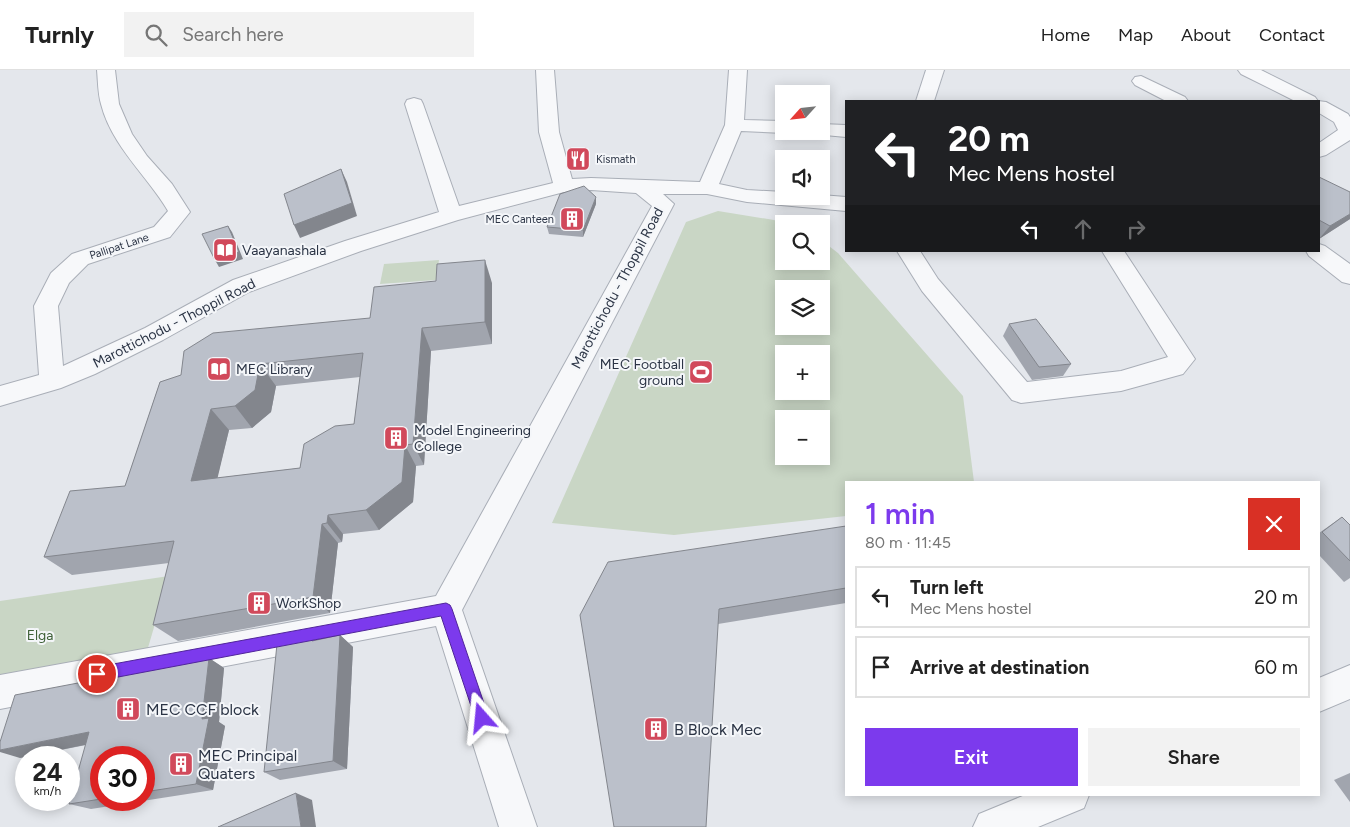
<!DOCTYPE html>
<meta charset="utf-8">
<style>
body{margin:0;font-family:Figtree,sans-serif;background:#f2f2f2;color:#222;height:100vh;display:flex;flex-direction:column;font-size:19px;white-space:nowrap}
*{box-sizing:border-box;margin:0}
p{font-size:16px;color:#767676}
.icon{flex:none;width:28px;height:28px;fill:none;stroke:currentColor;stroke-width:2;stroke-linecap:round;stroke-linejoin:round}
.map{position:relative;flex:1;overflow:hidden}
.details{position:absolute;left:845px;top:411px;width:475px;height:315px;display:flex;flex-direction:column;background:#fff;border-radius:0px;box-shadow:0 2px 12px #0003}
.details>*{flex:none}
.banner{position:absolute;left:845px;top:30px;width:475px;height:152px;border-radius:0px;box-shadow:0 2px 12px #0003;background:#202124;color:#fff;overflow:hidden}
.needle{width:32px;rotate:243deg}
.tools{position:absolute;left:775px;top:15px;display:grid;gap:10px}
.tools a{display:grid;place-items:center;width:55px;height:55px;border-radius:0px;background:#fff;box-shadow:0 2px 12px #0003;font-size:25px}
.speed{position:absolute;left:15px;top:676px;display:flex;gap:10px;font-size:25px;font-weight:700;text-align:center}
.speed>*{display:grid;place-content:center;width:65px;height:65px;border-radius:50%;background:#fff;box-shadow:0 2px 12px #0003;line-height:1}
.speed small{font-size:12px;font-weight:400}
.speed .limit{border:8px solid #d22;background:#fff;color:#111}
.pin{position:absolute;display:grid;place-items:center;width:42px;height:42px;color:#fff;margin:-21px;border:2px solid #fff;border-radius:50%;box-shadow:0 1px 5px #0007}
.me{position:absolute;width:55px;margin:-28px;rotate:342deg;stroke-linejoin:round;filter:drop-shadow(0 0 4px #0008)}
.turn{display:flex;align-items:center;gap:18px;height:105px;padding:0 20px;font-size:22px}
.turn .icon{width:65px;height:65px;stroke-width:2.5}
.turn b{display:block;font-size:35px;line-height:42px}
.lanes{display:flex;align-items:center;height:48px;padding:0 20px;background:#0003;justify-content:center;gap:25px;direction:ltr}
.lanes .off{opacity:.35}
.round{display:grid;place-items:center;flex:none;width:52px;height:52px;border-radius:0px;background:#f2f2f2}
.summary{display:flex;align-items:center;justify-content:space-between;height:85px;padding:0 20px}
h1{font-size:30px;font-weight:600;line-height:38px;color:#7c3aed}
.action{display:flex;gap:10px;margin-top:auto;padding:10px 20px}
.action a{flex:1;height:58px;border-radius:0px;background:#7c3aed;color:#fff;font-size:20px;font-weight:600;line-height:58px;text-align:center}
.action a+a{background:#f2f2f2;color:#222}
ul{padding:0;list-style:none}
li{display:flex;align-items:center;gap:15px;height:62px;margin:0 10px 8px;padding:0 10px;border:2px solid #e0e0e0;border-radius:0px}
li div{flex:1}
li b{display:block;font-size:19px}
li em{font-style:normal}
header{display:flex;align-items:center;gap:30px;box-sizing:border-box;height:70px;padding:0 25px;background:#fff;border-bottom:1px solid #e0e0e0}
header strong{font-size:24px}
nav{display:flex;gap:28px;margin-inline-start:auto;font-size:18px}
.search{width:350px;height:45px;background:#f2f2f2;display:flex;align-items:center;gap:12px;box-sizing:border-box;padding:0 18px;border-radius:0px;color:#767676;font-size:19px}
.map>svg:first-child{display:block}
</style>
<header>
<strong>Turnly</strong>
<div class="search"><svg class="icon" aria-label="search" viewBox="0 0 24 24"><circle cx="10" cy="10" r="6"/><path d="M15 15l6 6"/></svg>Search here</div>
<nav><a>Home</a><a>Map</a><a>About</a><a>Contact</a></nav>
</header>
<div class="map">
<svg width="1350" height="757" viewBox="0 0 1350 757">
<rect width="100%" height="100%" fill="#e4e7ec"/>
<g fill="#c9d6c5" fill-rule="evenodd">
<path d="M718,141L774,150L784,154V191H821V170L838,183L963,326L974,412H846V446L674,465L552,453L686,152ZM784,219H821V256H784ZM784,284H821V321H784ZM784,349H821V386H784Z"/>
<path d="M439,190L436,210L380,214L384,194Z"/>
<path d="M169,506L145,588L0,612V531Z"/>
</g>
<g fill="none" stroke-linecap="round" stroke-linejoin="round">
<defs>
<g id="minor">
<path d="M97,0H115L119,34L132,64L147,86L172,114L190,142L170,167L88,194L69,213L58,236L63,296L145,258L233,210L345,171L439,142L405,34L407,30L414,28L421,30L423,34L459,136L553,113L539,62L536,0H554L559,62L572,109L591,108L700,112L725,55L729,0H747L744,50L784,51V61H790L784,63L741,61L719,114L747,120L784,122V126L821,125L846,127V141L747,132L707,124H663L674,134L462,540L537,757H499L436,556L0,639V605L436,526L652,136L636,123L591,120L564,122L458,150L361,181L249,222L163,270L95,304L61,318L0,336V316L39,305L34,236L51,203L72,184L154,157L168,141C147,105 112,77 101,34C98,24 98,11 97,0Z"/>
<path d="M926,0H944L934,31H916Z"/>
<path d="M1238,0H1261L1315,27L1318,31L1326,32L1348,44L1350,47V70L1326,85L1319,87V73L1338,60L1334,52L1319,43V31H1295L1241,4Z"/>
<path d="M1141,6L1185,27L1188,31H1166L1135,15L1132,11L1135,7Z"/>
<path d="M821,54L846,55V67L814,64L812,61H821Z"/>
<path d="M1319,174L1325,176L1350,194V214L1342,212L1309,186L1306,181H1319Z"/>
<path d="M897,181H920L938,209L1027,312L1121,301L1168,287L1102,181H1124L1195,289L1183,304L1121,321L1021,333L1012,330L922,221Z"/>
<path d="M1350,595V629L1319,642V608Z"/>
<path d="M1025,725H1089L1084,738L1038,757H973L979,744Z"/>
</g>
</defs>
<use href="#minor" stroke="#a9aeb7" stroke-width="2"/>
<use href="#minor" fill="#f7f8fa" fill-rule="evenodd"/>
</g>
<g fill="#a1a5ae" fill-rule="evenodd">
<path d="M1319,107L1350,149L1319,169Z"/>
<path d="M596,134L583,167L549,164L547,157Z"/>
<path d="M492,213V274L431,281L424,395L416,396L413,432L379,460L343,464L342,472L338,473L330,543L178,571L153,555L169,493L72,505L44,487L125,416L160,312L370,248ZM360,307L354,354L300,398L217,408L229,360L252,358L271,342L276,316Z"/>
<path d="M1009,254L1071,294L1063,306L1032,310L1003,266Z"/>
<path d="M1342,447L1350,455V508L1344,512L1319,485V463Z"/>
<path d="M846,456V533L718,554L580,545Z"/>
<path d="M340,565L353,577L347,699L280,710L264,702L313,567L316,570Z"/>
<path d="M209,588L224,598L219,652L225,656L213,720L91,739L69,734L86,675L20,688ZM101,688H144V730H101Z"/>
<path d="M1350,703V732L1334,710Z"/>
</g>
<g fill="#83868d">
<path d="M341,99L347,112L357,146L300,168L294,155Z"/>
<path d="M596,127V134L583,167V160Z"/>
<path d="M1350,144V149L1319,169L1330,156Z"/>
<path d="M228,156L232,162L243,189L219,197L215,190Z"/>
<path d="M485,190L492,213V274L485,252Z"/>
<path d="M422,258L431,281L424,395L413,374Z"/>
<path d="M260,294L276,316L271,342L252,358L235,336Z"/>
<path d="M211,339L229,360L212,431L191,411Z"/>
<path d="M405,375L416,396L413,432L379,460L366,440Z"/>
<path d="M328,445L343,464L342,472L327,453Z"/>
<path d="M322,454L338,473L330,543L313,527Z"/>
<path d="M340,565L353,577L347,699L333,691Z"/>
<path d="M209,588L224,598L219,652L225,656L213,720L196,714L202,649Z"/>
<path d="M89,662L109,670L20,688L0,682V680Z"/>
<path d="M296,723L312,730L316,757H301Z"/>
</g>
<g fill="#bbc0ca" stroke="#83868d" fill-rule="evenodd">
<path d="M341,99L352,133L294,155L284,124Z"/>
<path d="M1319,107L1350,122V144L1330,156L1319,150Z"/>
<path d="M584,116L596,127L583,160L547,157L560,124Z"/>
<path d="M228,156L239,182L215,190L202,164Z"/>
<path d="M485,190V252L422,258L413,374L405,375L402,412L366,440L328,445L327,453L322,454L313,527L153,555L174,471L44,487L70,421L125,416L160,312L181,305L184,281L213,263L370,248L374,217L436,211L437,194ZM363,283L354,354L335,356L304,374L300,398L191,411L211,339L235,336L255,320L260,294Z"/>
<path d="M1036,249L1071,294L1039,297L1009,254Z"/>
<path d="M1342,447L1350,455V491L1322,462Z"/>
<path d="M846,456V518L719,539L706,757H614L580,545L608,492Z"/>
<path d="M340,565L333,691L264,702L277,574L313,567L312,571Z"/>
<path d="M209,588L202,649L209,648L196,714L144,722V688H101V729L69,734L89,662L0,680V672L15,625Z"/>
<path d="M296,723L301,757H218Z"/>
</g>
<path fill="#7c3aed" stroke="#51269a" d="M446,533L450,535L452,539L489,648L487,653L482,655L477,653L475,648L441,546L97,611L92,609L90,604L92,599L97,597Z"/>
<defs>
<symbol id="restaurant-square" viewBox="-11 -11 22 22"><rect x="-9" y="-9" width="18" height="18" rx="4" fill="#d1495b" stroke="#f4f6f9"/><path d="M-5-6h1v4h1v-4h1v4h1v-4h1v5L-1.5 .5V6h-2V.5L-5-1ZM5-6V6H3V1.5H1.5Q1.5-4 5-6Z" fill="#fff"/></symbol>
<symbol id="building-square" viewBox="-11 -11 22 22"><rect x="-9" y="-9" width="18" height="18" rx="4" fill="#d1495b" stroke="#f4f6f9"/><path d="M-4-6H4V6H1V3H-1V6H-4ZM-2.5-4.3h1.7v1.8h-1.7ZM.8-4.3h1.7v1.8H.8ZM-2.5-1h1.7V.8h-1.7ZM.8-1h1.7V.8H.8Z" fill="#fff"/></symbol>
<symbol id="library-square" viewBox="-11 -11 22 22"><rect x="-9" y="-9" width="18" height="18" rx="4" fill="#d1495b" stroke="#f4f6f9"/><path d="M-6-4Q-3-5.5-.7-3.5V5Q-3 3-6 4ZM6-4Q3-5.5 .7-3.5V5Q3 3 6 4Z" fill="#fff"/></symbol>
<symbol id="stadium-square" viewBox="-11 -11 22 22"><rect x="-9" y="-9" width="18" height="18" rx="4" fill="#d1495b" stroke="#f4f6f9"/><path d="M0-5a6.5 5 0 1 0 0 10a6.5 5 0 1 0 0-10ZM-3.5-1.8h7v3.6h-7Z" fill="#fff"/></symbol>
</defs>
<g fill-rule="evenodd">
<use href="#restaurant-square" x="564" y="75" width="28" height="28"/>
<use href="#building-square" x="558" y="135" width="28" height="28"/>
<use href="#library-square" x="211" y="166" width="28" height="28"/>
<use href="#library-square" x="205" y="285" width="28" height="28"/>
<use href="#stadium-square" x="687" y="288" width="28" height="28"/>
<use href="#building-square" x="382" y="354" width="28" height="28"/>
<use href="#building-square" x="245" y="519" width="28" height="28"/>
<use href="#building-square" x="114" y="625" width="28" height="28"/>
<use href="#building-square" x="642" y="645" width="28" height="28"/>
<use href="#building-square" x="167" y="680" width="28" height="28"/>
</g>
<g text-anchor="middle" stroke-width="4" stroke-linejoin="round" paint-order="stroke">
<g font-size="11" fill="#2b3445" stroke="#f4f6f9" text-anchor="start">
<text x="596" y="93">Kismath</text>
<text x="554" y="153" text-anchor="end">MEC Canteen</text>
</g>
<g font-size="11" fill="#2b3445" stroke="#f4f6f9">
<text transform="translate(119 176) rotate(-18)" y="4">Pallipat Lane</text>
</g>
<g font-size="14" fill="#2b3445" stroke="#f4f6f9" text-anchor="start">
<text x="242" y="185">Vaayanashala</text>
<text x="684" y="299" text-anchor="end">MEC Football<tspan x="684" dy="16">ground</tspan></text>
<text x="236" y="304">MEC Library</text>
<text x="414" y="365">Model Engineering<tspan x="414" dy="16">College</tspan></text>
<text x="276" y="538">WorkShop</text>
</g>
<g font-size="14" fill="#2b3445" stroke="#f4f6f9">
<text transform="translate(617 218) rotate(-62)" y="5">Marottichodu - Thoppil Road</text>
<text transform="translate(174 253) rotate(-27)" y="5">Marottichodu - Thoppil Road</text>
</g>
<g font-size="14" fill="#3f6138" stroke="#f4f6f9">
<text x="40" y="570">Elga</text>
</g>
<g font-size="16" fill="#2b3445" stroke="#f4f6f9" text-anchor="start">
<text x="146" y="645">MEC CCF block</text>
<text x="674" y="665">B Block Mec</text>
<text x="198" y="691">MEC Principal<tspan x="198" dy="18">Quaters</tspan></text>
</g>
</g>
</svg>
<div class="tools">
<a><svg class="needle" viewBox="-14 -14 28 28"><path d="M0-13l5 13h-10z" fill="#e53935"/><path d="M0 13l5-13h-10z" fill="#767676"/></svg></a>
<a><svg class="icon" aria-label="sound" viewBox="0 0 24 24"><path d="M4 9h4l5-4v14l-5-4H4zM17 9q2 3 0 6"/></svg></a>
<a><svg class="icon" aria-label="search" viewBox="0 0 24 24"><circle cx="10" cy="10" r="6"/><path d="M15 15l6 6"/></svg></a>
<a><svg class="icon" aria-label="layers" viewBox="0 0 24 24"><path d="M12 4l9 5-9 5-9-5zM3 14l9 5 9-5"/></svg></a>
<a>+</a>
<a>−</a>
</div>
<div class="speed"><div>24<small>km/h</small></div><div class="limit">30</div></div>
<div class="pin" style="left:97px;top:604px;background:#d93025"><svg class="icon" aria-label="arrive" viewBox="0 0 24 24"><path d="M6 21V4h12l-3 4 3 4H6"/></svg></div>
<svg class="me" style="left:482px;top:648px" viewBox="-20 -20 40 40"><path d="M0-17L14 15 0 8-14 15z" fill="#7c3aed" stroke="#fff" stroke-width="4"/></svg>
<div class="banner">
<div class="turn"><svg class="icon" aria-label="left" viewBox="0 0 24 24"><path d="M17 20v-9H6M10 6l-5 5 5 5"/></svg><div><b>20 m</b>Mec Mens hostel</div></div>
<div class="lanes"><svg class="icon" aria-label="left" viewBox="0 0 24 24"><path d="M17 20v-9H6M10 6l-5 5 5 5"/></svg><svg class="icon off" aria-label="ahead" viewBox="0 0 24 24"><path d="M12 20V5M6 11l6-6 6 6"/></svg><svg class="icon off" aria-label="right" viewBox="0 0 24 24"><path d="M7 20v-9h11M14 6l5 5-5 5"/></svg></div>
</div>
<section class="details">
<div class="summary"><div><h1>1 min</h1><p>80 m · 11:45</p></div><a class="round" style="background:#d93025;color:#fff"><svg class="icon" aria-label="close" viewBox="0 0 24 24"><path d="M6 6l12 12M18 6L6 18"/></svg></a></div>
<ul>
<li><svg class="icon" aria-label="left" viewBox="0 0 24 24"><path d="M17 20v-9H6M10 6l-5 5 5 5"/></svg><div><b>Turn left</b><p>Mec Mens hostel</p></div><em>20 m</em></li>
<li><svg class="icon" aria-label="arrive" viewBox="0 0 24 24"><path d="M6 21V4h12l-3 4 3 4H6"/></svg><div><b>Arrive at destination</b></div><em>60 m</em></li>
</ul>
<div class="action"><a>Exit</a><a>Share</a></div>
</section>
</div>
